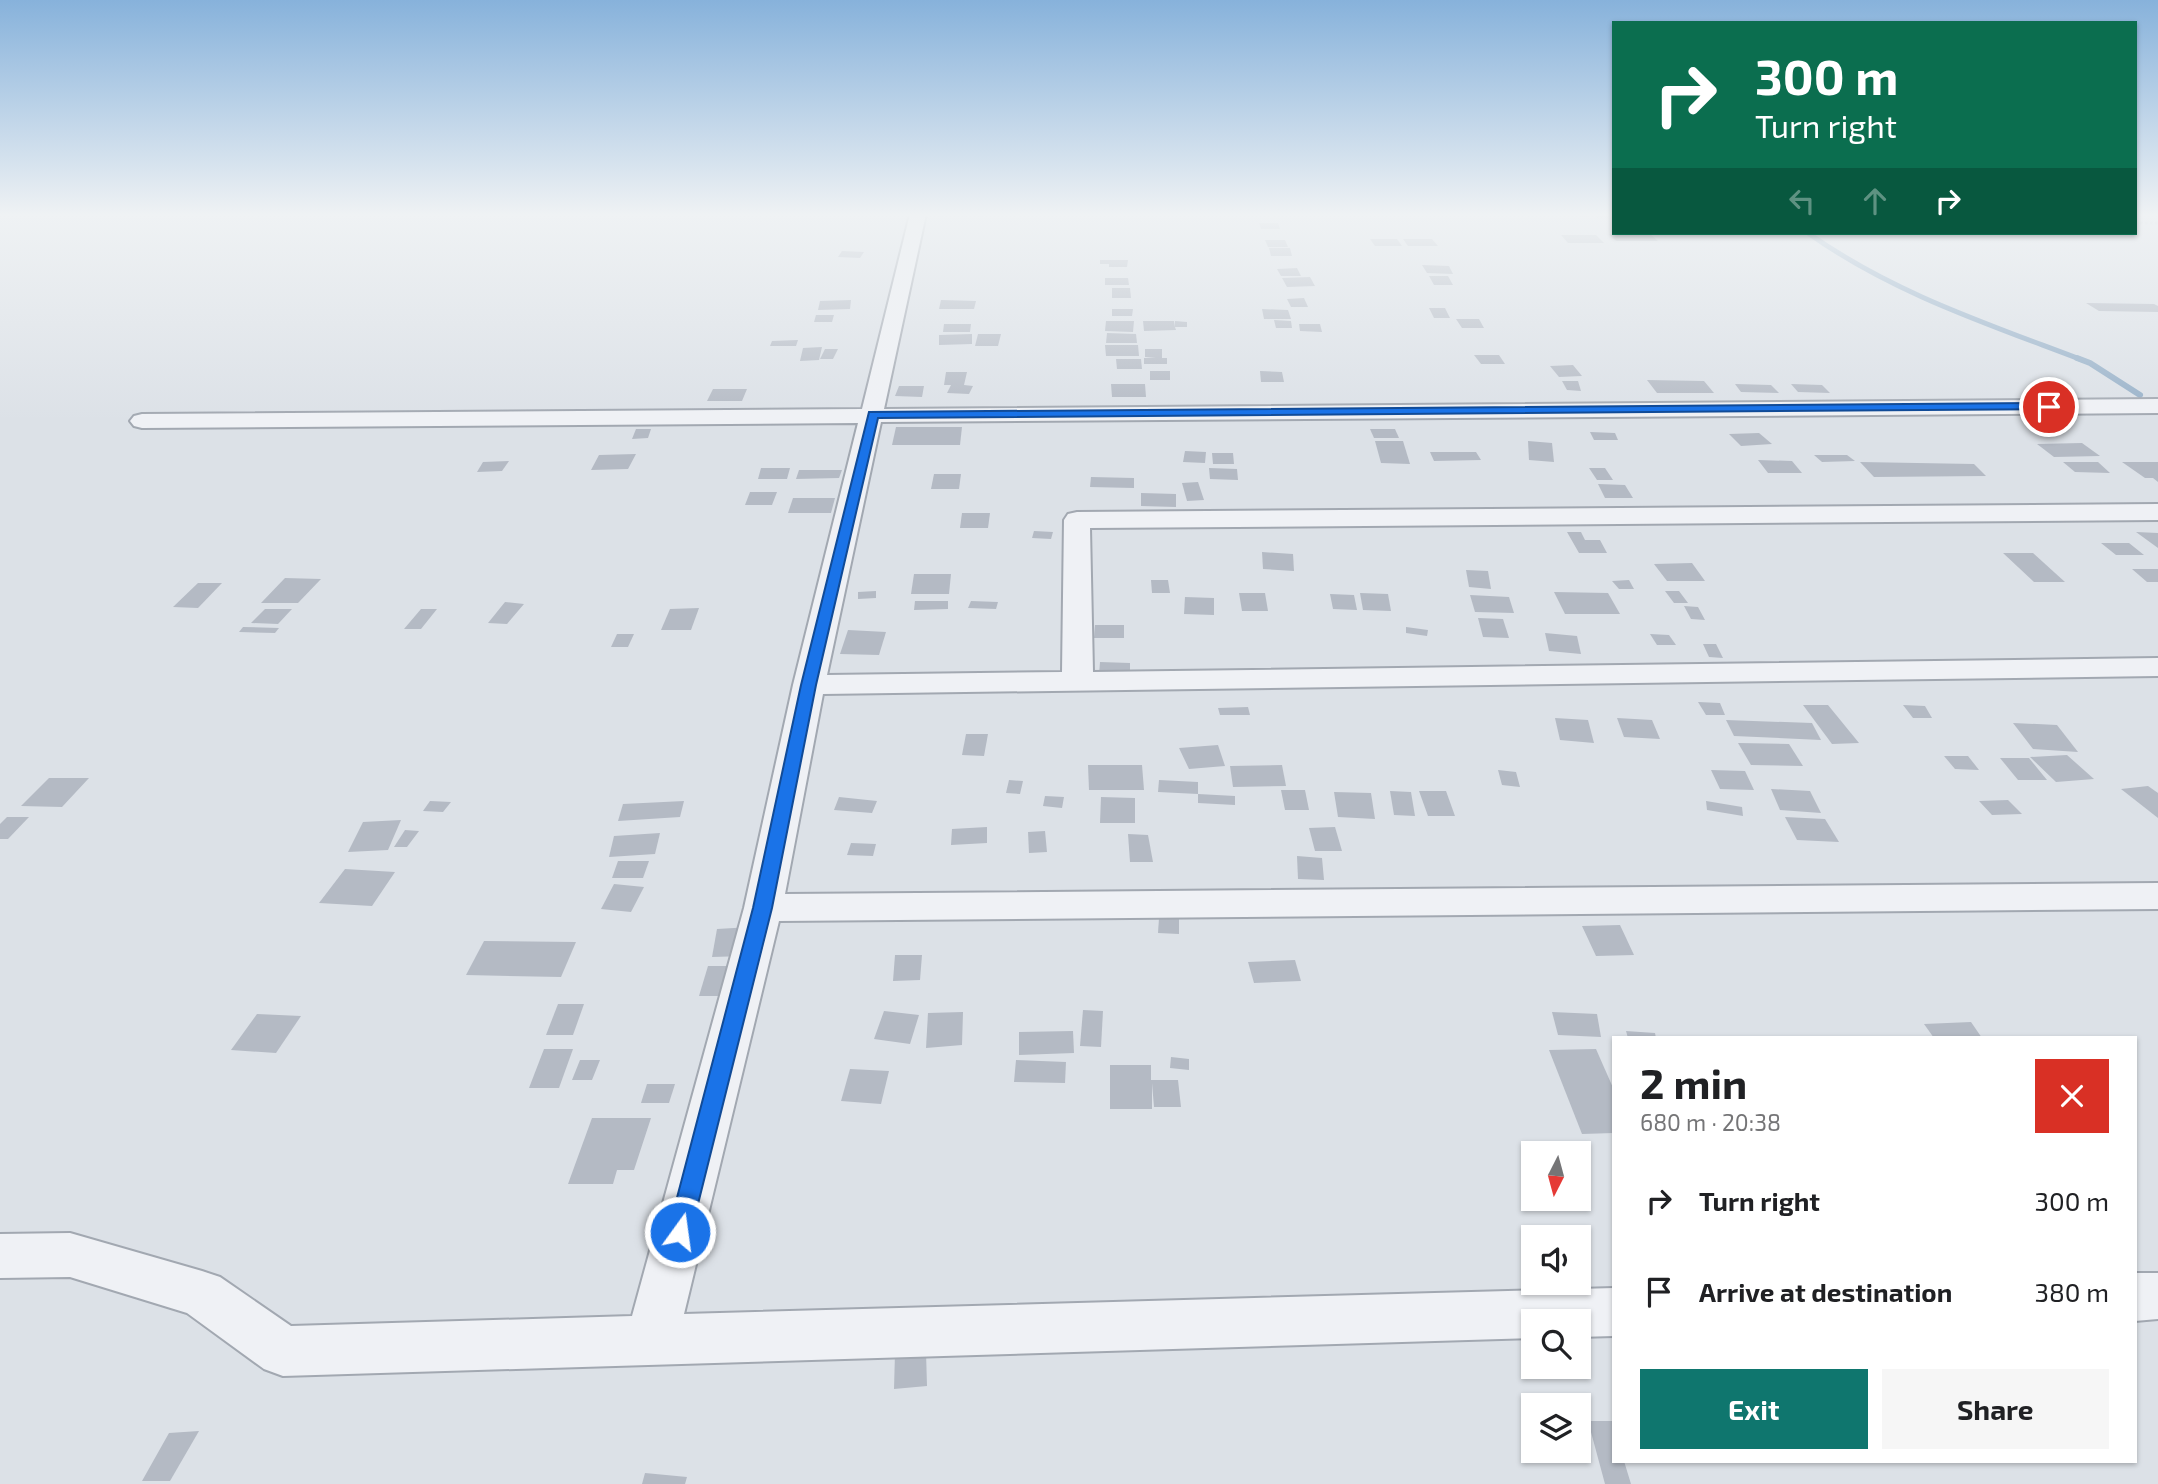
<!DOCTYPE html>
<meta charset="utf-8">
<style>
body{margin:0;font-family:"Exo 2",sans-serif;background:#f6f6f6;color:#202124;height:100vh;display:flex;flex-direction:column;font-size:26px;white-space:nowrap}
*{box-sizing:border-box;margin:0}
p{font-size:23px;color:#757577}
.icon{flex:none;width:38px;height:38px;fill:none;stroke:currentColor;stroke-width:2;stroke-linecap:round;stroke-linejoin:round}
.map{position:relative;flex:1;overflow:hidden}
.details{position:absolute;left:1612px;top:1036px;width:525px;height:427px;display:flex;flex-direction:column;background:#fff;border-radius:0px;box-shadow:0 2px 5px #0004}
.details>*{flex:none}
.top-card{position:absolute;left:1612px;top:21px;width:525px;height:214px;border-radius:0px;box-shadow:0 2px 5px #0004;background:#0b6e4f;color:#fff;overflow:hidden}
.needle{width:46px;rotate:186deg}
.controls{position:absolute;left:1521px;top:1141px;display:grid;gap:14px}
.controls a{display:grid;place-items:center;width:70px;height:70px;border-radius:0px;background:#fff;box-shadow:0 2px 5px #0004;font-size:35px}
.pin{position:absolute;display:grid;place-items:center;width:60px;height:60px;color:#fff;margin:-30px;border:4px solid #fff;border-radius:50%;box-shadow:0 2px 7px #0007}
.me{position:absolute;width:77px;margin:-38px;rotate:14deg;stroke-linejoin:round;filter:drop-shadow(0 0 5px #0008)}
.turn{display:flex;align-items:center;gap:24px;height:147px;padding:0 28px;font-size:32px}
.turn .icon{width:91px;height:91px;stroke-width:2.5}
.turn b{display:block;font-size:49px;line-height:60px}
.lanes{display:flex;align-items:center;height:66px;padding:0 28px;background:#0003;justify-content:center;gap:35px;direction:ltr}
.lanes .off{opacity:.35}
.round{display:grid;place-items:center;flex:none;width:74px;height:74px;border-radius:0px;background:#f6f6f6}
.head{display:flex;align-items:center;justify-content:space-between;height:119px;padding:0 28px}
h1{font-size:42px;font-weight:700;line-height:52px}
.primary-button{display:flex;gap:14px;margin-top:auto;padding:14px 28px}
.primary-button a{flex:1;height:80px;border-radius:0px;background:#0f766e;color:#fff;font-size:28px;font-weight:700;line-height:80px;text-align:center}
.primary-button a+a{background:#f6f6f6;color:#202124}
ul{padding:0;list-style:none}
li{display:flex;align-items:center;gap:21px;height:91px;padding:0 28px}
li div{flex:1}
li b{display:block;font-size:26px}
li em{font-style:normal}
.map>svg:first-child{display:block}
</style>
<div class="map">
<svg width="2158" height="1484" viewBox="0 0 2158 1484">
<rect width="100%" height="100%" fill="#dce1e7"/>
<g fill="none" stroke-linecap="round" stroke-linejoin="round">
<path stroke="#96b0c8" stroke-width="5" d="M1808,233C1893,293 1985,323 2082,360"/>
<path stroke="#96b0c8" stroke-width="6" d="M2077,358L2090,363L2140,395"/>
</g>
<g fill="#b4bac4">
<path d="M1259,223H1278L1280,229H1261Z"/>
<path d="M1609,234H1650L1658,241H1616Z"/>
<path d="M1561,235H1596L1604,243H1568Z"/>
<path d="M1370,239H1397L1402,246H1375Z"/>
<path d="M1403,239H1432L1438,246H1408Z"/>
<path d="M1265,240H1285L1288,247H1268Z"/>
<path d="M1269,248H1290L1292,256H1271Z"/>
<path d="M842,251L864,252L860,258L838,257Z"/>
<path d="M1100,260H1128L1127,267H1109V264H1100Z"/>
<path d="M1422,265L1449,266L1453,274L1427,273Z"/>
<path d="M1297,268L1301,276H1281L1277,269Z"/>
<path d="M1429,276H1448L1453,285H1434Z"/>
<path d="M1310,277L1315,286L1287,287L1282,278Z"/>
<path d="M1105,278H1128L1129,285H1105Z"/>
<path d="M1112,288H1130L1131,298H1112Z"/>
<path d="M1304,298L1308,307H1291L1287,299Z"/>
<path d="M851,300L850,309L818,310L820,301Z"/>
<path d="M941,300L976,301L974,309H939Z"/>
<path d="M2086,303L2154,304L2158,306V312L2099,311Z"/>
<path d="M1429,308H1445L1450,318H1434Z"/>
<path d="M1112,309H1133L1132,316H1112Z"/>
<path d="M1262,309L1288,310L1291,319H1264Z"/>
<path d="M816,315H834L832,322H814Z"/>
<path d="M1456,319H1479L1484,328H1462Z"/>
<path d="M1274,320L1291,321L1292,328H1276Z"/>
<path d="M1106,321H1134L1133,332L1105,331Z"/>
<path d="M1143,321H1174L1175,327V321L1187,322V327H1175L1176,330L1144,331Z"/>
<path d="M944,324H971L970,332H943Z"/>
<path d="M1299,324H1320L1322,332L1300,331Z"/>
<path d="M1107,333L1136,334L1137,343H1106Z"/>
<path d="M972,334V344L939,345V335Z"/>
<path d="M978,334H1001L998,346H975Z"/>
<path d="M798,340L796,346H770L772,341Z"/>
<path d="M1105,345H1138L1139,356H1106Z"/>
<path d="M822,347L819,360L800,361L803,348Z"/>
<path d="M825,349H838L833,359H820Z"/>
<path d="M1145,349H1162V358H1167V364H1144V358H1156L1145,357Z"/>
<path d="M1474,355H1499L1505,364H1481Z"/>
<path d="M1116,359H1141L1142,369H1117Z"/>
<path d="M1573,365L1582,376L1559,377L1550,366Z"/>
<rect x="1150" y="371" width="20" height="9"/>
<path d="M1260,371L1282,372L1284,382H1261Z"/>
<path d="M946,372H967L964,385L973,386L969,394L947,393L951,385H944Z"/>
<path d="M1647,380L1704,381L1714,393H1657Z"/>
<path d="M1562,381H1578L1581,391L1567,390Z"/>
<path d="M1111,384H1145L1146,397H1112Z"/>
<path d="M1735,384L1771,385L1779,393L1741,392Z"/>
<path d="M1791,384L1822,385L1830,393L1798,392Z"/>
<path d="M899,386H924L922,397L895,396Z"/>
<path d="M713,389H747L742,401H707Z"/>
<path d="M896,427H962L960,445H892Z"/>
<path d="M636,429H651L648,438L632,439Z"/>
<path d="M1370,429H1395L1399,438H1374Z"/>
<path d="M1590,432L1615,433L1618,440H1594Z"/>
<path d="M1759,433L1772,444L1741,446L1729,434Z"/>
<path d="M1375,441H1403L1410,464L1381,463Z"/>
<path d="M1528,441L1552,443L1554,462L1529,460Z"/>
<path d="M2082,443L2100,456L2054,457L2037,444Z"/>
<path d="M1185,451L1206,452L1205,463L1183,462Z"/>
<path d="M1430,452H1476L1481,460L1434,461Z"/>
<path d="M1212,453H1233L1234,464H1213Z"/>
<path d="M636,454L628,469L591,470L599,455Z"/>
<path d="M1814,455H1847L1855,461L1822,462Z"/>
<path d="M1758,460L1792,461L1802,473H1768Z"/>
<path d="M509,461L502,471L477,472L483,462Z"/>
<path d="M1860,462L1974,464L1986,476L1874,477Z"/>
<path d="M2063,462H2098L2110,473L2075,472Z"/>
<path d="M2122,462H2158V482L2153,478H2145Z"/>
<path d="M761,468H790L787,479H758Z"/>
<path d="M1209,468L1237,469L1238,480L1210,479Z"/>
<path d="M1589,468H1605L1613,480H1597Z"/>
<path d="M799,470H842L839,478L796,479Z"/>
<path d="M934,474H961L959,489H931Z"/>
<path d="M1091,477L1134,478V488L1090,487Z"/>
<path d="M1198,482L1204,500L1187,501L1182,483Z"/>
<path d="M1598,484L1625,485L1633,498H1605Z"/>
<path d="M750,492H777L772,505H745Z"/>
<path d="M1141,493L1176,494V507L1141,506Z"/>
<path d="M793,498H835L831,513H788Z"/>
<path d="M962,513H990L988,528H960Z"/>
<path d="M1034,531L1053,532L1051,539L1032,538Z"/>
<path d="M1567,532H1581L1585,540H1600L1607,553H1579Z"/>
<path d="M2136,532L2158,533V548Z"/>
<path d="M2101,543H2129L2144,555H2116Z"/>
<path d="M1262,552L1293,554L1294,571L1263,569Z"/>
<path d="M2003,553H2033L2065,582H2034Z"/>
<path d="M1692,563L1705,581H1667L1654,564Z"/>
<path d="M2132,569H2158V582H2147Z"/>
<path d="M1466,570L1488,571L1491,589L1469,587Z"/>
<path d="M914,574H951L949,594H911Z"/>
<path d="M285,578L321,579L298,603H261Z"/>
<path d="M1151,580H1168L1170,593H1152Z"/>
<path d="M1629,580L1634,589H1619L1612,581Z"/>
<path d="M198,583H222L198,608L173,607Z"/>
<path d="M876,591V598L858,599V592Z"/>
<path d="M1665,591H1679L1688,603H1674Z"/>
<path d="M1554,592L1608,593L1620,614H1565Z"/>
<path d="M1239,593H1265L1268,611H1242Z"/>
<path d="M1360,593L1388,594L1391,611L1363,610Z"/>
<path d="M1330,594L1354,595L1357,610L1333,609Z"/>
<path d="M1470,595L1509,597L1514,613L1475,612Z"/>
<path d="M1185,597L1214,598V615L1184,614Z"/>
<path d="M915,601H948V609L914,610Z"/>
<path d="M971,601L998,602L996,609L968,608Z"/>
<path d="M505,602L524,604L507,624L488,623Z"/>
<path d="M1684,606L1698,607L1705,620L1691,619Z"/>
<path d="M699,608L691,630H661L670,609Z"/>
<path d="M265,609H292L278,624L251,623Z"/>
<path d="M421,609H437L421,629H404Z"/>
<path d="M1478,618L1503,619L1509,638L1483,637Z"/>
<path d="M1095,625H1124V638H1094Z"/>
<path d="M243,627L279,628L275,633L239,632Z"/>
<path d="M1406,627L1428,630L1427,636L1406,633Z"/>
<path d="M848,630L886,632L879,655L840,654Z"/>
<path d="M1545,633L1577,636L1581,654L1549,651Z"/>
<path d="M617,634H634L628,647H611Z"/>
<path d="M1650,634L1669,635L1676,645H1657Z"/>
<path d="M1703,644H1716L1723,658L1709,657Z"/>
<path d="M1100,662L1130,663V675H1099Z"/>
<path d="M1698,702L1720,703L1725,715H1706Z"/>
<path d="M1803,705H1828L1859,743L1832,744Z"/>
<path d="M1903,705L1925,706L1932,718H1913Z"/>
<path d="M1248,707L1250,715H1220L1218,708Z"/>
<path d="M1555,718L1588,720L1594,743L1560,740Z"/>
<path d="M1617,718L1652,720L1660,739L1624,737Z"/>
<path d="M1726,720L1812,723L1821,740L1734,736Z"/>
<path d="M2013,723L2057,725L2078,752L2033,749Z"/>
<path d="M966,734H988L984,756L962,755Z"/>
<path d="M1738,743L1789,744L1803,766L1751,765Z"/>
<path d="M1218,745L1225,766L1189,769L1179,748Z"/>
<path d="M2067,755L2094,779L2056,782L2030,757Z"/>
<path d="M1944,756H1968L1979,770L1955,769Z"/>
<path d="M2000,758H2029L2047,780H2018Z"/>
<path d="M1088,765H1142L1144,790H1089Z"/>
<path d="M1282,765L1286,786L1233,787L1230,766Z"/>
<path d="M1498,770L1516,772L1520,787L1502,785Z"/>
<path d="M1711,770L1745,771L1754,790L1720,789Z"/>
<path d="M49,778H89L62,807L21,806Z"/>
<path d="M1009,780L1023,781L1020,794L1006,793Z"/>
<path d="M1159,780L1198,782V794L1158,792Z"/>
<path d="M2148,786L2158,793V818L2121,789Z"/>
<path d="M1771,789L1810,791L1821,813L1780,810Z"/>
<path d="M1281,790H1305L1309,810H1285Z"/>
<path d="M1390,791L1411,792L1415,816L1394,815Z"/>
<path d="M1419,791H1446L1455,816H1428Z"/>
<path d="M1334,792L1371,793L1375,819L1338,817Z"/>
<path d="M1198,794L1235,796V805L1198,803Z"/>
<path d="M1045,796L1064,797L1062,808L1043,806Z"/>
<path d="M839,797L877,801L872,813L834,810Z"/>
<path d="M1101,797L1135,798V823H1100Z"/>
<path d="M2008,800L2022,814L1992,815L1979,801Z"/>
<path d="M430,801L451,802L443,812L423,811Z"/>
<path d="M684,801L680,817L618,821L623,804Z"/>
<path d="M1706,801L1742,807L1743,816L1707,810Z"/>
<path d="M7,817H29L8,839H0V824Z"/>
<path d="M1785,817L1825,819L1839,842L1797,840Z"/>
<path d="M401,820L388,850L348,852L363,822Z"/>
<path d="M987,827V843L951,845L952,829Z"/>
<path d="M1335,827L1342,851H1315L1309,828Z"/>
<path d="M405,830L419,831L407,847H394Z"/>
<path d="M1045,831L1047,852L1029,853L1028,832Z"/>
<path d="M660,833L655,854L609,857L614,836Z"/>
<path d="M1128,834L1148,835L1153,862H1130Z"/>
<path d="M851,843L876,844L873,856L847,855Z"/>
<path d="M1297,856L1322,858L1324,880L1298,879Z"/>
<path d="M618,861H649L643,878H612Z"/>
<path d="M345,869L395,872L372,906L319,903Z"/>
<path d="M614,884L644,887L631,912L601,909Z"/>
<path d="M1159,918L1179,919V934L1158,933Z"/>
<path d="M1620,925L1634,955L1596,956L1582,926Z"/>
<path d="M751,927L745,956L712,957L717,929Z"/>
<path d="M484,941L576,942L561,977L466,975Z"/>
<path d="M895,955H922L920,980L893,981Z"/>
<path d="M1295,960L1301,981L1254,983L1248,962Z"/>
<path d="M708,966H742L734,996H699Z"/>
<path d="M558,1004H584L573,1035H546Z"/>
<path d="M1083,1010L1103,1011L1101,1047L1080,1046Z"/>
<path d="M884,1011L919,1015L910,1044L874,1039Z"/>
<path d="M963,1012L962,1045L926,1048L928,1013Z"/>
<path d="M1552,1012L1597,1014L1601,1037L1558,1035Z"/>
<path d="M257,1014L301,1016L276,1053L231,1050Z"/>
<path d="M1971,1022L1982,1038H1934L1924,1024Z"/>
<path d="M1073,1031L1074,1053L1019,1055V1032Z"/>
<path d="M1626,1031L1655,1033L1656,1038H1628Z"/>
<path d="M544,1049H573L559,1088H529Z"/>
<path d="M1596,1049L1614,1090V1133L1582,1134L1549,1050Z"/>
<path d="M1171,1057L1189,1059V1070L1170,1068Z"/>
<path d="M580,1060H600L592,1080H572Z"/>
<path d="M1016,1060L1066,1062L1065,1083L1014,1082Z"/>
<path d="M1110,1065H1151V1080H1178L1181,1107H1154L1152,1083V1109H1110Z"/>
<path d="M850,1069L889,1071L881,1104L841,1101Z"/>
<path d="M647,1084H675L669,1103H641Z"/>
<path d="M592,1118H651L634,1170H617L613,1184H568Z"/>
<path d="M926,1352L927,1386L894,1389L895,1353Z"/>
<path d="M1588,1421H1612L1614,1461H1624L1631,1484H1605Z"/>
<path d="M199,1431L170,1481H142L169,1433Z"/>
<path d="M645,1473L687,1477L685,1484H642Z"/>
</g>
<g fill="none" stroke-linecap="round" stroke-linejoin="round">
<defs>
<g id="minor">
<path d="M910,214H926L884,409L2158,399V413L881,422L827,675L1062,672L1064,520L1068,514L1077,512L2158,504V520L1090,528L1093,672L2158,658V676L823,694L785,894L2158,883V909L779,921L684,1314L1614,1288V1336L1578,1337V1321H1533V1338L283,1376L264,1369L187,1313L70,1277L0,1278V1234L70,1233L202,1271L220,1277L291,1326L632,1316L744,908L793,685L858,423L142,428L134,426L130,421L134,416L142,414L862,409Z"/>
<path d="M2135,1273H2158V1319L2135,1321Z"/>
</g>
</defs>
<use href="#minor" stroke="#a2a8b1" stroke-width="4"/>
<g stroke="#bbbfc5" stroke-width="2.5" stroke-dasharray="2.5 2.5" stroke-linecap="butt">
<path d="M1561,214L1614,217"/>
<path d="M939,215L1393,214"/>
<path d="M2135,223H2158"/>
</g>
<use href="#minor" fill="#eff1f5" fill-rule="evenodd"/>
</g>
<linearGradient id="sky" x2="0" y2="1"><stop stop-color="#87b2db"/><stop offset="0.51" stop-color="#eff2f4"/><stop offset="1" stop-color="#eff2f4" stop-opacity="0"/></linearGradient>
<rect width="2158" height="421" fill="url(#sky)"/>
<path fill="#1a73e8" stroke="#114b97" stroke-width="2" d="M2049,403L2052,404V409L878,418L816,685L772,908L691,1232L688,1239L680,1242L671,1239L668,1232L753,908L801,685L869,412Z"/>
</svg>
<div class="controls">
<a><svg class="needle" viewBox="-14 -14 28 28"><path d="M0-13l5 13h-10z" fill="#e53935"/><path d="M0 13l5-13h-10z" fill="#757577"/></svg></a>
<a><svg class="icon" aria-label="sound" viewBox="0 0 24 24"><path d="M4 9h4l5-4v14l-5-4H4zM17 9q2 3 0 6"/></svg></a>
<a><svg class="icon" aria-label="search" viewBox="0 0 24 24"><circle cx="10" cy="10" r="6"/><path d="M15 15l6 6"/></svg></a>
<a><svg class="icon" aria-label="layers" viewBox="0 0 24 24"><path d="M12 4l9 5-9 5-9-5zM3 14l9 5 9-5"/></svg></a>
</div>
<div class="pin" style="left:2049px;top:407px;background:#d93025"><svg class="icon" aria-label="arrive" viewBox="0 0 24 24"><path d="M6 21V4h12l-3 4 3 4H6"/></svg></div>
<svg class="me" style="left:680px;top:1232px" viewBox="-20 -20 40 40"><circle r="17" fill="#1a73e8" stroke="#fff" stroke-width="3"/><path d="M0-11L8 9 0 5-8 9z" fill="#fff"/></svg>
<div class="top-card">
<div class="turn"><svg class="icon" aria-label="right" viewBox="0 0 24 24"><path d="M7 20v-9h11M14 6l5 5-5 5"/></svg><div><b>300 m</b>Turn right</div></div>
<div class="lanes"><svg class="icon off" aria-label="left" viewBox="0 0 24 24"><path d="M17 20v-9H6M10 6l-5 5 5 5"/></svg><svg class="icon off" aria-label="ahead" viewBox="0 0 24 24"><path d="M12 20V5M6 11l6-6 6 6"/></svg><svg class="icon" aria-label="right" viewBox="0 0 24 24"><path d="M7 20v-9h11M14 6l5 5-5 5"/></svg></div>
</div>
<section class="details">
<div class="head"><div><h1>2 min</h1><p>680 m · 20:38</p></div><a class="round" style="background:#d93025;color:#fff"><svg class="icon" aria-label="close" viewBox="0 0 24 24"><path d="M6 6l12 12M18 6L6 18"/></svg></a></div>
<ul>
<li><svg class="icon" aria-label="right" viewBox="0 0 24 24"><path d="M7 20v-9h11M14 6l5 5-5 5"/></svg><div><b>Turn right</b></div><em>300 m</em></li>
<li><svg class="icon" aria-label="arrive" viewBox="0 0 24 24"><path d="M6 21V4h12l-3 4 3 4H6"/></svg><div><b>Arrive at destination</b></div><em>380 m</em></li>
</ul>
<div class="primary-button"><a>Exit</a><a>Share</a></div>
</section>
</div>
